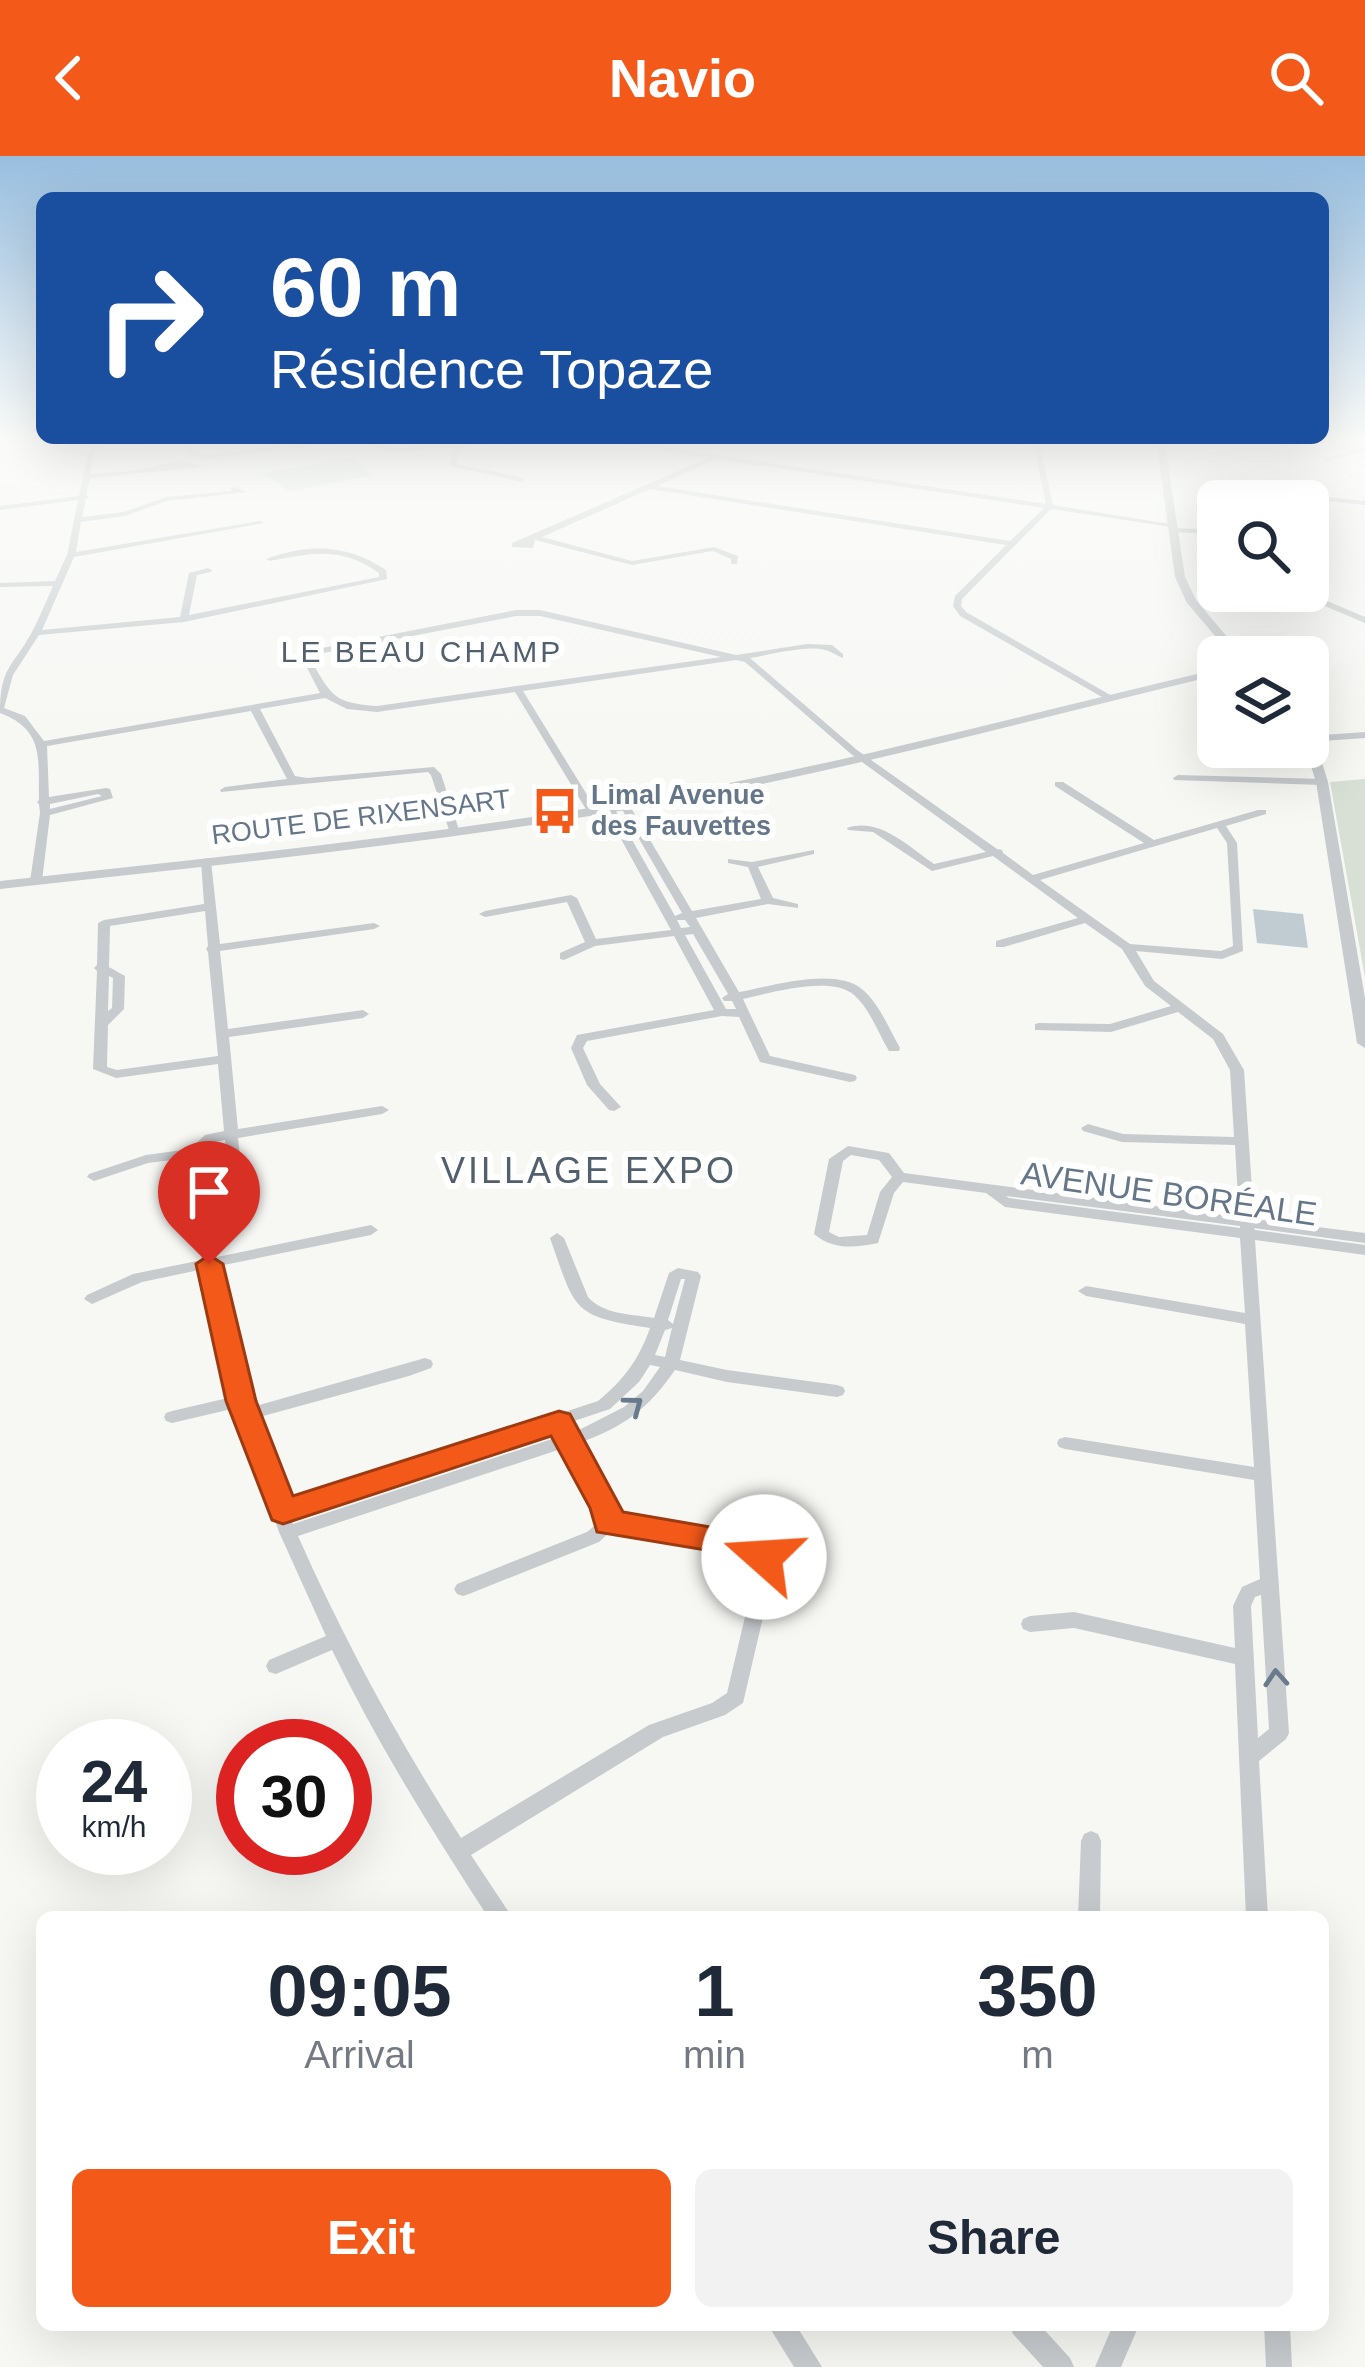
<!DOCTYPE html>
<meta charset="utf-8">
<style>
body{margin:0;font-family:Helvetica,sans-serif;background:#f2f2f3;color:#1f2937;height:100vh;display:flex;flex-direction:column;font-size:45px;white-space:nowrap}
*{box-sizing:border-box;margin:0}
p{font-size:39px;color:#747a83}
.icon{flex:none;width:66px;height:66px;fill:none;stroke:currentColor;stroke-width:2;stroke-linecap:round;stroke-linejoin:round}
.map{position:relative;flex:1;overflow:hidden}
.side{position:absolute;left:36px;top:1755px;width:1293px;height:420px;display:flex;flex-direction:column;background:#fff;border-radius:18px;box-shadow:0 12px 48px #0002}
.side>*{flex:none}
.hud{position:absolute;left:36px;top:36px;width:1293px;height:252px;border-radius:18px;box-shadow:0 12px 48px #0002;background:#1a4fa0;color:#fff;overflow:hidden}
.fabs{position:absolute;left:1197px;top:324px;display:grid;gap:24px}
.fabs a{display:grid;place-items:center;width:132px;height:132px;border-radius:18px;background:#fff;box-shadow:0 12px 48px #0002;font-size:60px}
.speed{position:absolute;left:36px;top:1563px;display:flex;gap:24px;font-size:60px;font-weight:700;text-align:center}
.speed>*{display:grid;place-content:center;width:156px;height:156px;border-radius:50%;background:#fff;box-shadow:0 12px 48px #0002;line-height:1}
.speed small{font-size:30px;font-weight:400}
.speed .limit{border:18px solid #d22;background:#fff;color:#111}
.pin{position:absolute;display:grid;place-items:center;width:102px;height:102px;color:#fff;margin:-123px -51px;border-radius:50% 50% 50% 0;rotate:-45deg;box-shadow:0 0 12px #0007}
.pin .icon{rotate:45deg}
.me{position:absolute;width:132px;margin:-66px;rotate:289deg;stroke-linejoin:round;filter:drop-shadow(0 0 9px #0008)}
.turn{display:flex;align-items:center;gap:42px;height:252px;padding:0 36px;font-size:54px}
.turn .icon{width:156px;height:156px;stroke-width:2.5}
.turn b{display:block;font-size:84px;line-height:102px}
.eta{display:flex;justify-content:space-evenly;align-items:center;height:204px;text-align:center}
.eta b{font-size:72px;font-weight:700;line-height:84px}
.cta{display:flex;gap:24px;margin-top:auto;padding:24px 36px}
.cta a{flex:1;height:138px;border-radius:18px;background:#f35919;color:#fff;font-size:48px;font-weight:700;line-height:138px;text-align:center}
.cta a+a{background:#f2f2f3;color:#1f2937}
header{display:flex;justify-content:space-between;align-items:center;height:156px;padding:0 36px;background:#f35919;color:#fff;font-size:54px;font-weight:700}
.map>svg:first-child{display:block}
</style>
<header><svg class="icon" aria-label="back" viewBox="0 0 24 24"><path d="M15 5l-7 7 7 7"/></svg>Navio<svg class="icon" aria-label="search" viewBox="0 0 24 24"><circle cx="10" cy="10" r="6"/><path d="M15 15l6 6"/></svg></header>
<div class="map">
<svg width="1365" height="2211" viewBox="0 0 1365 2211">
<rect width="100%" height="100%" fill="#f7f8f4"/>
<g fill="#d8e0d5">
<path d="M353,302L372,320L289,335L262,317Z"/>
<path d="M1365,623V821L1330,626Z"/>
</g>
<path fill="#c1ccd2" d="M1253,753L1303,758L1308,792L1257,787Z"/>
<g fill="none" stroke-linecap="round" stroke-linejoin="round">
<g fill="#c7cbce" fill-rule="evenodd">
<path d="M35,281L47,282L0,288V284Z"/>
<path d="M98,282H104L102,285L193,283L196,285L191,295L206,299L349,282H361L395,293L471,285L543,282L469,290L459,295L456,308L525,322L522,326L450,310L453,294L456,292L395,297L357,285L206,303L185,297L188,287L100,289L94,297L90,318L132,315L183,304L202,311L90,322L86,339L89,341L86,343L82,361L124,356L166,341L232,335L230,333L234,331L246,336L167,345L125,360L81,366L76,396L260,365L264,367L74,401L42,474L180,461L189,417L208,412L212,414L211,416L197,419L189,459L379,421V417C340,390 314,397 270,405L266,403C309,387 348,388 386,414L387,423L184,466L39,479L13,519L4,552L25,560L44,585L320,537L304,506L312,494L516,454H540L736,499L807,488L832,489L843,498V502C837,500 831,495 825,494C807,489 769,499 750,502L857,594L997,693L1002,694L1003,697L1033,719L1144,687L1055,630V626H1063L1154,684L1258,654H1266V658L1226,670L1237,687L1243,795L1222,803L1136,795L1154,825L1223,878L1244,914L1254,1063L1365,1077V1087L1254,1072L1255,1074L1365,1089V1099L1255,1084L1289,1577L1286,1583L1259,1605L1268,1761H1246L1235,1508L1074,1472L1030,1476L1023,1473L1021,1468L1023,1463L1030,1460L1074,1456L1235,1492L1233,1450L1242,1431L1260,1423L1254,1324L1065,1293L1059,1291L1057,1287L1059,1283L1065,1281L1254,1311L1245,1168L1086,1140L1078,1135L1086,1130L1245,1157L1240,1082L1005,1051L986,1037L903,1026L894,1037L878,1087C854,1092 833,1094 814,1078L829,1003L848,990L889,997L904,1017L1239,1061L1235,989L1122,986L1083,975L1081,972L1088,968L1123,978L1234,981L1230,914L1213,883L1178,856L1111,876L1035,874V868L1039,867L1110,868L1171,850L1145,830L1122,793L1085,767L1004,791H996V785L1078,762L993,700L932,715L873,676L848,674L847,672C879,661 908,690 934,708L986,696L851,598L745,506L736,504L523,535L597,655L592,658L587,655L515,536L377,556L347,553L325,542L260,553L295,620L307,622L434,611L441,618L459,674L454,677L449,674L431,619L428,616L221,636L220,634L225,631L287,623L251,555L47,590L49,641L106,632L110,633L113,642L50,659L42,725L40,727H32L30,725L40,657L39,648L37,646L39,644C38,603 45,574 0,557C0,511 12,512 32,476C40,461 46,445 53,430L0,431V427L55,425L67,399L78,344L0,354V350L79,340L88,297ZM516,460H540L721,501L377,550C335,547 332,541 312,506L318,498ZM98,638L102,640L50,653V648ZM1217,672L1227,687L1233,790L1221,795L1130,788L1040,724ZM851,999L879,1004L892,1021L880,1036L867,1079L839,1081L829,1076L843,1005ZM1006,1040L1240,1070V1072L1009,1042ZM1261,1439L1269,1573L1258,1582L1251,1450L1255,1441Z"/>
<path d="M587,282H603L1046,348L1032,282H1038L1053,349L1176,369L1172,371L1051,353L962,443L961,450L966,456L1112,540V544L1109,545L960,460L953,450L955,440L1006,389L650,333L542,381L632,405L714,391L738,400L737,408H731V403L713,395L632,409L535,384L533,392L512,391V387L708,302ZM715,303H716L1044,352L1010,385L657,330Z"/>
<path d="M865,282H912L821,288L818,286Z"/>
<path d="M1365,290V294L1327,305L1324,303Z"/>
<path d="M1318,340L1365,345V349L1318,344L1274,345Z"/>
<path d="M1200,346L1218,347V351L1204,350L1209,373L1218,374V378L1170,376L1173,372L1202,373L1196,348Z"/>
<path d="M1308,387L1329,401L1320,442L1365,461V467L1313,445L1321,402L1308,393Z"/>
<path d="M1365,576V582L1308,586L1309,580Z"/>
<path d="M1178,619L1322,623L1327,626L1322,629L1174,624L1173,622Z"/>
<path d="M625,647L630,650L692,755L761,743L748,711L728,707V703L752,706L814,694V698L758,711L773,742L798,748V752L768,748L696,762L739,836C772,830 836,810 863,834C880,849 889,873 900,892L899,895H889C878,877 870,853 854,839C831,819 770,837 743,843L770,900L855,919L857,922L855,925L850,926L760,906L739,861L722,860L587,885L583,892L600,928L621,951L614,955L609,954L587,929L571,892L577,879L714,854L674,780L595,790L564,804L560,803V797L585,786L567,746L485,761L479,758L485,755L571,739L577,742L596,783L671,774L604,652L613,650L675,760L682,757L620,650ZM677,764H685L690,771L681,772ZM693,778L728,838L722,842L724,845H732L736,853H726L685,779Z"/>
<path d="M206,702L211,705L220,788L374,767L380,770L374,773L220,795L228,873L363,854L369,858L363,862L229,881L238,973L382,950L389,954L382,958L238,982L243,1029L211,1063L217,1101L371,1069L378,1074L371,1079L219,1110L233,1179L252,1251L425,1202L431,1204L433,1208L431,1212L409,1220L256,1262L286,1347L598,1245C624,1224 639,1203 650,1172C571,1160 576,1155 550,1082L557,1077L564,1082L588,1141C604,1159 631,1158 654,1162L669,1117L678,1112L698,1116L701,1120L680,1204L727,1214L837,1229L843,1231L845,1235L843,1239L837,1241L727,1226L675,1214C648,1253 623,1272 578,1287L615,1352L617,1361L759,1383C767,1373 774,1359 788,1363L791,1368L772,1393L775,1410L743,1547L725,1559L663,1581L471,1699L512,1761H488C432,1675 377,1587 332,1494L276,1518L269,1516L266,1510L269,1504L326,1480L279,1376L236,1252L172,1267L166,1265L164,1261L166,1257L172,1255L232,1241L204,1113L142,1126L92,1148L84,1143L87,1139L133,1118L202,1104L188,1002L148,1007L94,1025L87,1021L89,1018L146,999L190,993L205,979L224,975L218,908L116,922L93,913L97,815L94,812L97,809L98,767L104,764L204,748L201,705ZM205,755L208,790L206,793L208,796L218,900L117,914L107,911L108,869L124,853L125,820L109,811L110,770ZM109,820L113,822L112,852L108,855ZM225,984L229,1028L208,1048L201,998L214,986ZM681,1123H685L673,1168L668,1164ZM672,1172L665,1201L655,1199L665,1174ZM650,1209L660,1211L643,1235L624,1251L577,1275H559L558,1281L293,1368L290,1360L610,1253L639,1226ZM564,1292L597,1352L600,1365L587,1376L457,1428L454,1433L457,1438L463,1440L469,1438L599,1386L612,1374L755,1397L757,1410L727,1537L712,1547L649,1569L461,1682C399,1585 345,1486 298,1380Z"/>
<path d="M1091,1675L1098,1678L1101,1685L1100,1761H1078L1081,1685L1084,1678Z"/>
<path d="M768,2169H796L822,2211H794Z"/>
<path d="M1009,2169H1040L1070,2202L1074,2211H1043L1013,2178Z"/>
<path d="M1113,2169H1139L1121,2211H1095Z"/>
<path d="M1264,2169H1290L1292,2211H1266Z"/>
</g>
<g fill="#c7cbce" fill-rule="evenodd">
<path d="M1156,282H1164L1185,421L1196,444L1244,501H1233L1187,447L1175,421Z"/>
<path d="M1218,513V519C1038,562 859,611 677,645C453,686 226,708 0,733V725C226,700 453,678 677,637C859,604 1038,555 1218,513Z"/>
<path d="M1308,578L1314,581L1328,626L1365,842V892L1357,887L1316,626L1305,591H1308Z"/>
</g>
</g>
<defs><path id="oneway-chevron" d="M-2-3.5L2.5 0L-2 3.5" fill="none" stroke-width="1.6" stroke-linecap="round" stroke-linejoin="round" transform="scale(3)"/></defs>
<g stroke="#697a8c">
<use href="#oneway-chevron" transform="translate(634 1249) rotate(-37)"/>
<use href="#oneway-chevron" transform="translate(1276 1522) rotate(-94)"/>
</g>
<linearGradient id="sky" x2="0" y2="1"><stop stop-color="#98bedf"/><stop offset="0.48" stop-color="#fbfcfa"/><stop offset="1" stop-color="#fbfcfa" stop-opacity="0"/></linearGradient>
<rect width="1365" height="590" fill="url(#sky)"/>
<path fill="#f35919" stroke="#9e3a10" stroke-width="3" d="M209,1099L223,1108L256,1245L293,1340L559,1255L570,1258L623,1356L774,1382L781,1401L776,1410L764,1414L753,1410L748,1401L597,1376L590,1352L551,1280L283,1368L272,1364L226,1245L196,1108Z"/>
<defs>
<symbol id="bus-bare" viewBox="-9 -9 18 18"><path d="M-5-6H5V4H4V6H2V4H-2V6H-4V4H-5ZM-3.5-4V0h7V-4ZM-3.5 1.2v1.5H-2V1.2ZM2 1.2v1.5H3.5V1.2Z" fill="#f35919" stroke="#fff" stroke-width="2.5" paint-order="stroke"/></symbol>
</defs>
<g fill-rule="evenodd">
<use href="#bus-bare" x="522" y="622" width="66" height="66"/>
</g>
<g text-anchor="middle" stroke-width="12" stroke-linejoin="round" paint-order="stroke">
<g font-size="27" font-weight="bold" fill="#647688" stroke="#fff" text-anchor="start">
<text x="591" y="648">Limal Avenue<tspan x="591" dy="31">des Fauvettes</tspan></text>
</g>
<g font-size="27" fill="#647688" stroke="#fff">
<text transform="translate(361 661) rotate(-7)" y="9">ROUTE DE RIXENSART</text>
</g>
<g font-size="30" letter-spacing="3" fill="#525f6c" stroke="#fff">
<text x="422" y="506">LE BEAU CHAMP</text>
</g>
<g font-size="33" fill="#647688" stroke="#fff">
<text transform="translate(1169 1037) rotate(8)" y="12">AVENUE BORÉALE</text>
</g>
<g font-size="36" letter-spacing="3" fill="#525f6c" stroke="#fff">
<text x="589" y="1027">VILLAGE EXPO</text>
</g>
</g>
</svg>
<div class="fabs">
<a><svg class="icon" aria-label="search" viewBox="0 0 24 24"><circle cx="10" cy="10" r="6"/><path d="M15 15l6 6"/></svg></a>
<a><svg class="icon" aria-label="layers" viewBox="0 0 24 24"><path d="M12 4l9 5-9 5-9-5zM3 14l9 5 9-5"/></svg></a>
</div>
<div class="speed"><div>24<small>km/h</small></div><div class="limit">30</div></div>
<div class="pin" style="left:209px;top:1108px;background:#d93025"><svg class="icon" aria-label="arrive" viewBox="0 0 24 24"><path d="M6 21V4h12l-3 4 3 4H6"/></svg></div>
<svg class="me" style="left:764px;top:1401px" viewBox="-20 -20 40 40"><circle r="19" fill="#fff"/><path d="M0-13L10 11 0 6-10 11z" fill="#f35919"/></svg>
<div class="hud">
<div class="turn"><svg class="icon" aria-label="right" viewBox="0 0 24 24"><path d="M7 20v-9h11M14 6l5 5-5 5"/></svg><div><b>60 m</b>Résidence Topaze</div></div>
</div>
<section class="side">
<div class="eta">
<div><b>09:05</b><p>Arrival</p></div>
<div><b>1</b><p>min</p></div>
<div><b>350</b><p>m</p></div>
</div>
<div class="cta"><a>Exit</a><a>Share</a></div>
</section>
</div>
